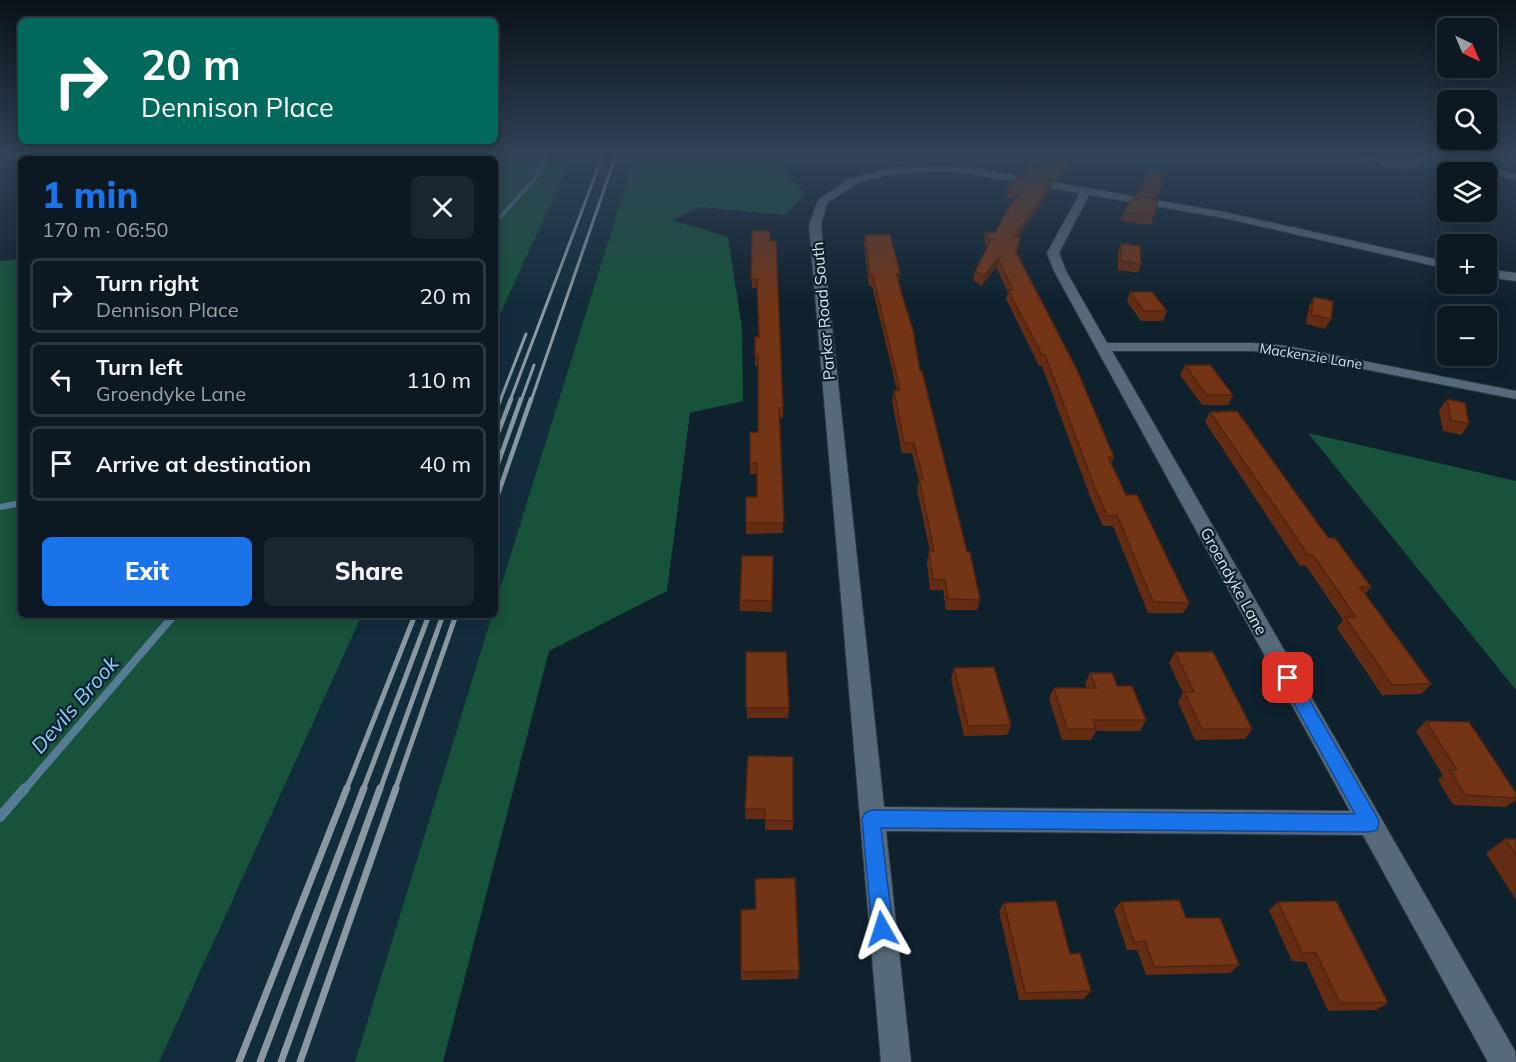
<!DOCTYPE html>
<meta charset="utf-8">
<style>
body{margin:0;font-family:Mulish,sans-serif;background:#1a262f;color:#f1f3f6;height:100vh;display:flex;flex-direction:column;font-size:22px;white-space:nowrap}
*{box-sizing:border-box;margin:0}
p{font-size:20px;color:#9aa0a5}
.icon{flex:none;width:33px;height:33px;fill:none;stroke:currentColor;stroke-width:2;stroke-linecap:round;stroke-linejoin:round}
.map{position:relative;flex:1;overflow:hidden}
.drawer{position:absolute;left:18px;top:156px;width:480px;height:462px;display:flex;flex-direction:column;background:#0c1922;border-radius:9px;box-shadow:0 3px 15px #0003,0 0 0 2px #2c3840}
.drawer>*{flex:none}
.hud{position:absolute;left:18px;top:18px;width:480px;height:126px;border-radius:9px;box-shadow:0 3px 15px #0003,0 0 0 2px #2c3840;background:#00695c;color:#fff;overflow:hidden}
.needle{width:39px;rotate:136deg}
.fabs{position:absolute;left:1437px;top:18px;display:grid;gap:12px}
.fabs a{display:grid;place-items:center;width:60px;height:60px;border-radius:9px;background:#0c1922;box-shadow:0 3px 15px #0003,0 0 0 2px #2c3840;font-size:30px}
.pin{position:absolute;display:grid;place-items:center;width:51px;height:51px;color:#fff;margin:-26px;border-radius:12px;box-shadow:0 3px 9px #0006}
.me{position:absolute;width:66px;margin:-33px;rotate:354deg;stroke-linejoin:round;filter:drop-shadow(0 0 4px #0008)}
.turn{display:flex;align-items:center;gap:21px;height:126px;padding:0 24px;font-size:27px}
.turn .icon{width:78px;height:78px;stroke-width:2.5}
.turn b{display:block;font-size:42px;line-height:51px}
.round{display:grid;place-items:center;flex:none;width:63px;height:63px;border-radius:9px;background:#1a262f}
.summary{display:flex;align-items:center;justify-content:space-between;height:102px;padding:0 24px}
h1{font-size:36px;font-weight:800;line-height:45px;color:#1a73e8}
.cta{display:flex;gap:12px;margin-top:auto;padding:12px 24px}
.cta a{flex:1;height:69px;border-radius:9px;background:#1a73e8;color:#fff;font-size:24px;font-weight:800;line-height:69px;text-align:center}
.cta a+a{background:#1a262f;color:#f1f3f6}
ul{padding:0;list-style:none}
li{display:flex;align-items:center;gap:18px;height:75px;margin:0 12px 9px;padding:0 12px;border:3px solid #2c3840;border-radius:9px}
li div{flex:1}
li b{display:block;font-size:22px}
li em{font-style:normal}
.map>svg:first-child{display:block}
</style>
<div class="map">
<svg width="1516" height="1062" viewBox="0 0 1516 1062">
<rect width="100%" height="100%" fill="#10212e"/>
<g fill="#132c3c">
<path d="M573,155H635L495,605V325Z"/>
<path d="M362,615H492L355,1062H159Z"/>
</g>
<g fill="#16533a">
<path d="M393,155H573L495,325V159H384Z"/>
<path d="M635,155H769L805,194L785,215L699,207L672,220L728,237L742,328L743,401L690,413L667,591L549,651L443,1062H355L492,615H495V605Z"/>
<path d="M21,259V615H362L159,1062H0V261Z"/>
<path d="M1308,433L1516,481V690Z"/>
</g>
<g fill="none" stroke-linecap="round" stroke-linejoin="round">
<path stroke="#567b94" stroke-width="4" d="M495,223L536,177L548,155"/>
<path stroke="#567b94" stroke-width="6" d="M0,507L21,503"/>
<path stroke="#567b94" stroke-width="8" d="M24,790L174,615"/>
<path stroke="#567b94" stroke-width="10" d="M0,817L25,788"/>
<defs>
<g id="minor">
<path d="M1349,155C1372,155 1398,168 1419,157L1417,155H1434L1516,174V180L1429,159L1414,166L1402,168L1382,165Z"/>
<path d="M943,166L972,168L1224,212L1448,262V269L1224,218L1089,195L1059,253L1066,271L1107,343H1252L1287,346L1516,391V399L1287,354L1252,351H1112L1515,1051L1516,1062H1488L1363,835L886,831L911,1062H881L809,225L818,200L849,179L892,168ZM943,172L972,174L1080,193L1047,253L1054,271L1350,811L884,807L821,225L827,203L857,183L892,174Z"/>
<path d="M1486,269L1516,273V281L1486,277Z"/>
</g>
</defs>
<use href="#minor" stroke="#2f3a45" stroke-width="2"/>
<use href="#minor" fill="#566a79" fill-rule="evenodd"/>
<g stroke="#8a98a2" stroke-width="3">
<path d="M500,401L526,334"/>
<path d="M510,401L603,155"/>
<path d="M521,401L534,365"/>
<path d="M531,401L616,155"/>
</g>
<g stroke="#8a98a2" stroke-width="4.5">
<path d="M495,413L500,399"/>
<path d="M495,441L511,399"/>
<path d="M495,472L521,399"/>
<path d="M495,503L531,399"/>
</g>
<g stroke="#8a98a2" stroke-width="5">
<path d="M346,790L415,615"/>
<path d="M363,790L429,615"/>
<path d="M380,790L443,615"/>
<path d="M395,790L456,615"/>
</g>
<g stroke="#8a98a2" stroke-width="7">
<path d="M239,1062L347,788"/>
<path d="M260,1062L364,788"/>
<path d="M281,1062L380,788"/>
<path d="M300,1062L396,788"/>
</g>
</g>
<g fill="#642d13">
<path d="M1069,165L1058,181L1024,175L1025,166Z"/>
<path d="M1053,182L1051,190L1018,237L1019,247L1016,253L1114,457L1111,464L1126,495L1189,603L1183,613H1148L1113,526H1103L1091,499L1042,366H1039L1006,299L1008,293L996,267L982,286L973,280L975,271L987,248L984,241L985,232L995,233L1015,199L1006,198L1007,189Z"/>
<path d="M1140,186L1160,189L1157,198L1137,195Z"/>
<path d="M1123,212L1154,216L1151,225L1120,221Z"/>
<path d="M752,231L783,408V418H780L783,533L746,534V497H757V474H750V432H758V366H755V356L759,337L757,288H752Z"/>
<path d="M865,235L899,282L920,371L980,600L977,610H946L943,590H930L927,562L929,551H930L917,490L919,481L912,453H902L892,401L894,391L897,390L872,286H869L864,244Z"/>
<path d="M1121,244L1141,264L1138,273L1118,270V253Z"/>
<path d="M1130,292L1167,311L1163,321H1141L1127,302Z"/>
<path d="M1314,297L1331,319L1325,329L1306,324L1309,306Z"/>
<path d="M1185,365L1233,395L1228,405H1202L1180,375Z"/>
<path d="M1447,399L1469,424L1461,435L1443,431L1439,410Z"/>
<path d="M1210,412L1328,538L1371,587L1365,594L1431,684L1421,694L1382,695L1337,628L1343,620L1306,566H1300L1205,422Z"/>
<path d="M773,556L772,612L740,611V600Z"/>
<path d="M746,652L789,708L788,718H747Z"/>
<path d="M1175,652L1252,729L1245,739L1195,740L1178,702L1183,693L1169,663Z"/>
<path d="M954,668L1011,725L1007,735L964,736L951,679Z"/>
<path d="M1090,673L1117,686L1146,720L1140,731H1096L1091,740H1062L1049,698L1054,688H1087L1085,684Z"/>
<path d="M1426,721L1516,793V800L1506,807L1453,805L1438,780L1443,776L1416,731Z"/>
<path d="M748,756L793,821V830H765V819H745Z"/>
<path d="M1505,839H1516V900L1486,853Z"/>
<path d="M1121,902L1186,918L1239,965L1230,973L1146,975L1137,950H1127L1114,910Z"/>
<path d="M1278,902L1388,1003L1376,1010L1328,1011L1306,962L1292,961L1269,910Z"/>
<path d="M1004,903L1070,954L1091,991L1084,999L1019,1000L999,911Z"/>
<path d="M741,910L799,971L798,979L741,980Z"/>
</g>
<g fill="#51240f">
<path d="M1071,157L1069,165L1058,181L1060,172Z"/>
<path d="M1053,182L1051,190L1012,246L1014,236Z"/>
<path d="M1021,238L1019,247L1013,260L1015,250Z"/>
<path d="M998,258L996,267L982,286L984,276Z"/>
<path d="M900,273L899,282L895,283L896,274Z"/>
</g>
<g fill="#743416" stroke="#51240f" stroke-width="1.5">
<path d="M1034,155H1061L1071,157L1060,172L1025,166Z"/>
<path d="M1150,171L1164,174L1160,189L1140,186Z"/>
<path d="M1018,176L1053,182L1014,236L1021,238L1015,250L1077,370L1114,457H1108L1126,495H1137L1189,603L1153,602L1117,515L1107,516L1095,488L1045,355H1042L1008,290H1013L998,258L984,276L975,271L990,242L985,232L995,233L1010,205L1021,191L1007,189Z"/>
<path d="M1134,196L1158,200L1154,216L1123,212Z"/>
<path d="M752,231H770V241H776L783,408H779L784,523H746V497H757V463H750V432H758V355L755,356V337H759L757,279H751Z"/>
<path d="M865,235H890L900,273L896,274L913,331L920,371H922L967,552H970L980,600L948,599L945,580L933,579L929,551H934L919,479H923L914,443H904L894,391L900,390L873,276H870Z"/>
<path d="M1121,244L1140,246L1141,264L1121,261Z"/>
<path d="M1130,292H1152L1167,311H1144Z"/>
<path d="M1314,297L1333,301L1331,319L1311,315Z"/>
<path d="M1185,365H1210L1233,395H1206Z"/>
<path d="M1447,399L1465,403L1469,424L1451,420Z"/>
<path d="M1237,411L1328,538H1335L1371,587H1360L1431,684L1392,685L1345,617H1356L1313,555H1308L1210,412Z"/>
<path d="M742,556H773L772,601L740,600Z"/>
<path d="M746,652H786L789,708H746Z"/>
<path d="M1175,652H1213L1252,729H1202L1184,692H1194Z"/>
<path d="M994,667L1011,725L968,726L954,668Z"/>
<path d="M1090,673H1112L1117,686H1132L1146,720H1093L1096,729H1067L1054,688H1096Z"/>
<path d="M1426,721L1469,722L1516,793V798L1465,795L1450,770H1457Z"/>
<path d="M748,756L793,757V821L765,820V809H745Z"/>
<path d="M1505,839H1516V855Z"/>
<path d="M795,878L799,971L741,972V910L756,909L755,879Z"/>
<path d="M1179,900L1186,918H1220L1239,965L1154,967L1145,941L1134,942L1121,902Z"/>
<path d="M1056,901L1070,954L1080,953L1091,991L1025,993L1004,903Z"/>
<path d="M1336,901L1388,1003H1340L1316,953H1302L1278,902Z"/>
</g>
<linearGradient id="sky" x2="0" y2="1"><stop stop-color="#091219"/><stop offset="0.51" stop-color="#314357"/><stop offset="1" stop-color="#314357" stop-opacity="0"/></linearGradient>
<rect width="1516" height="304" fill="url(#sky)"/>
<path fill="#1a73e8" stroke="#114b97" stroke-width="1.5" d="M1288,671L1294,673L1377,817L1379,823L1377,830L1370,832L881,828L893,929L890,937L882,940L875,937L872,929L862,819L865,813L871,810L1355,814L1280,678L1283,673Z"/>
<g text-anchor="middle" stroke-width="4.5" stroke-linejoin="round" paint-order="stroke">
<g font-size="14" fill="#d6e2ea" stroke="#10212e">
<text transform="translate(1311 356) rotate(9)" y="5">Mackenzie Lane</text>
</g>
<g font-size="16" fill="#d6e2ea" stroke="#10212e">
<text transform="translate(823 311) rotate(-95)" y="6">Parker Road South</text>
<text transform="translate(1234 581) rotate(61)" y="6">Groendyke Lane</text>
</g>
<g font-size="21" font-style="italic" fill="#8ecdfc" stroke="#10212e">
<text transform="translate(75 705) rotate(-49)" y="7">Devils Brook</text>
</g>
</g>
</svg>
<div class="fabs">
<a><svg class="needle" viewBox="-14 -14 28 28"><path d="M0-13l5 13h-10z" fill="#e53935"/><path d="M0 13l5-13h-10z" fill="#9aa0a5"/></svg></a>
<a><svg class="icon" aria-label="search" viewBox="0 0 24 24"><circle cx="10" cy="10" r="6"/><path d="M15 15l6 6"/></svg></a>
<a><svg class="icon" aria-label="layers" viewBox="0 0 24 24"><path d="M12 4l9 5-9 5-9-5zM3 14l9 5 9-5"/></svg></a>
<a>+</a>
<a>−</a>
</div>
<div class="pin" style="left:1288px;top:678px;background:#d93025"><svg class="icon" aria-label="arrive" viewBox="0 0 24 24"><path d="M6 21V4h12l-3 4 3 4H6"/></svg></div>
<svg class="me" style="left:882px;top:929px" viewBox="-20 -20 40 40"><path d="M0-17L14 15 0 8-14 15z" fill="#1a73e8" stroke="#fff" stroke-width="4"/></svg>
<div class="hud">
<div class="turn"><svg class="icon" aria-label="right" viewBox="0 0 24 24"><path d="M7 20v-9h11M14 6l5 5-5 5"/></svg><div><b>20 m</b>Dennison Place</div></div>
</div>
<section class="drawer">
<div class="summary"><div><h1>1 min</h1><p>170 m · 06:50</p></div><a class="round"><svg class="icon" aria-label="close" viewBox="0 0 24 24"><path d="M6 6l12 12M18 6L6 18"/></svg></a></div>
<ul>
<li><svg class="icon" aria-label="right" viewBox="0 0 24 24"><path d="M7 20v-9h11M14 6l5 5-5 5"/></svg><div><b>Turn right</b><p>Dennison Place</p></div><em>20 m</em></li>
<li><svg class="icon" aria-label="left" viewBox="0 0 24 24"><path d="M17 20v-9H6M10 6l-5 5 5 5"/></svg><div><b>Turn left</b><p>Groendyke Lane</p></div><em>110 m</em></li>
<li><svg class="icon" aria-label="arrive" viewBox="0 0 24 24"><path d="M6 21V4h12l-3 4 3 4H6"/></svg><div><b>Arrive at destination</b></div><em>40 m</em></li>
</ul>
<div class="cta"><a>Exit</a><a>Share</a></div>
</section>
</div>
